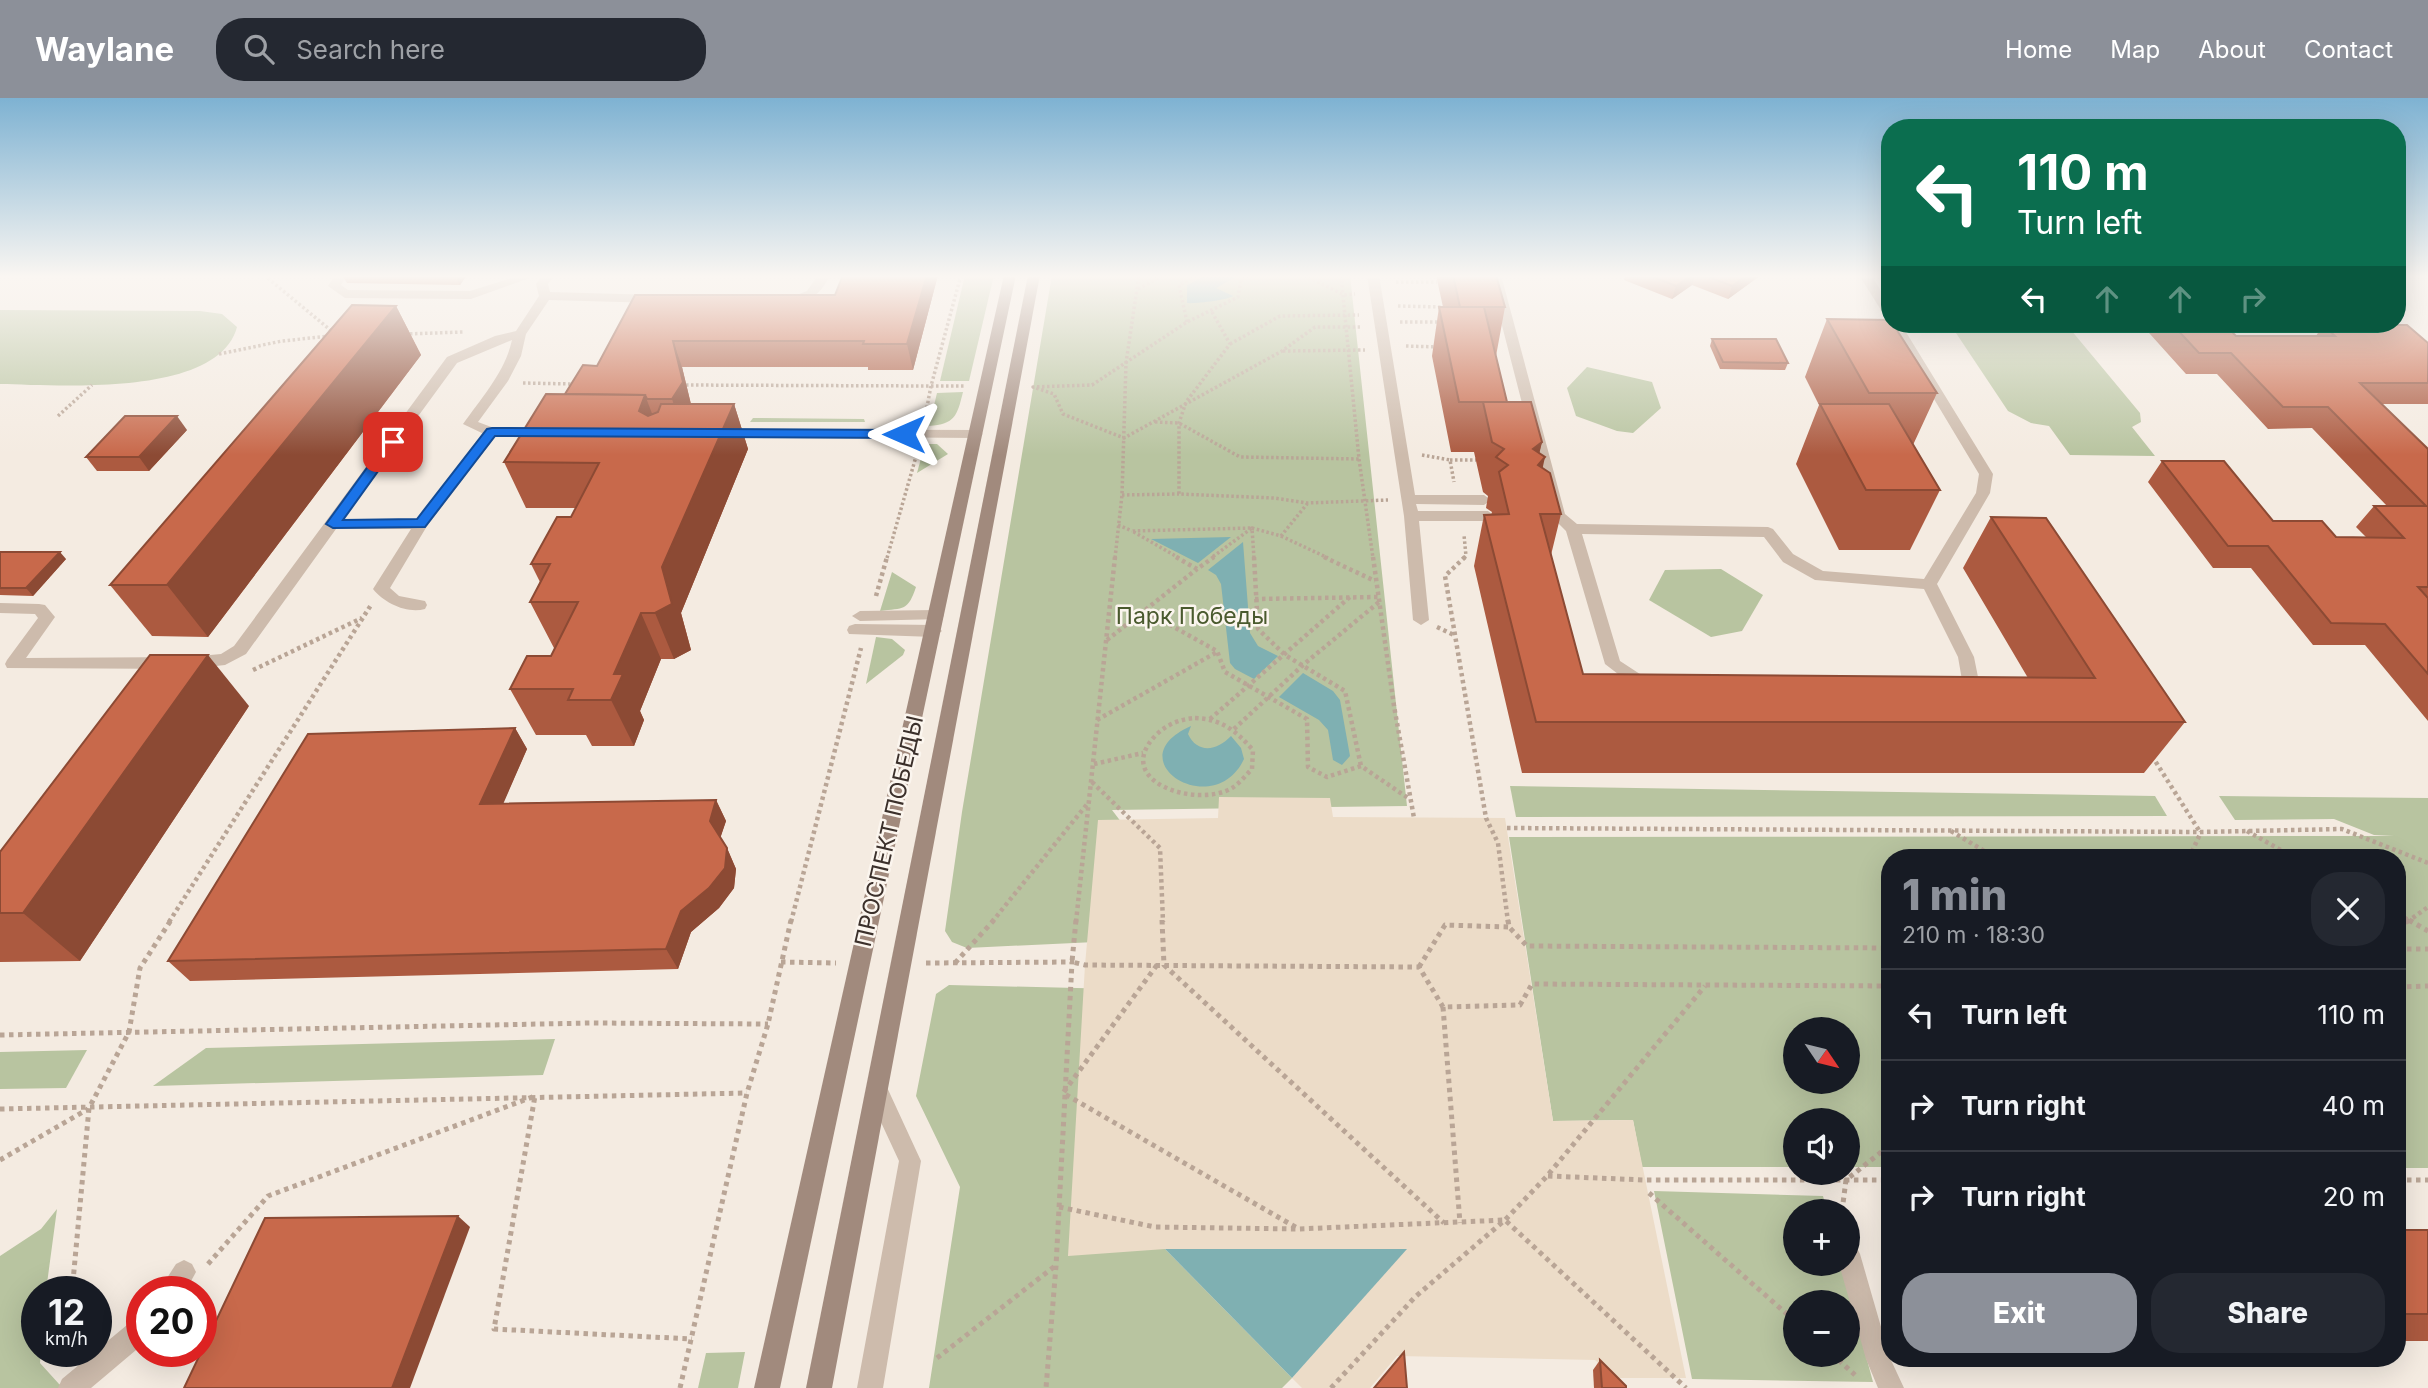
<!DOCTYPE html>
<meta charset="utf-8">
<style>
body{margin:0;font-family:Inter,sans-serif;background:#242831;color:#f1f3f6;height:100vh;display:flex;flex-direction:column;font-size:26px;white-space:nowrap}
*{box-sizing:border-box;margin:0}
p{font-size:23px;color:#9ea1a6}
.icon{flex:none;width:38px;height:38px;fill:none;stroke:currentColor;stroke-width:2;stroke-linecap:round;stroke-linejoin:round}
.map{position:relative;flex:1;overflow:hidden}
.drawer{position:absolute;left:1881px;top:751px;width:525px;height:518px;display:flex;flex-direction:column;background:#171b24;border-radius:28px;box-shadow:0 7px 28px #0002}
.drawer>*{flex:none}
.top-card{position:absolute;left:1881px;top:21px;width:525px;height:214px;border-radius:28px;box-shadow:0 7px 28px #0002;background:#0b6e4f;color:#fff;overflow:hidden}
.needle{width:46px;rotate:125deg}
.controls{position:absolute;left:1783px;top:919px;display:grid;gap:14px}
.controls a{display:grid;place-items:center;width:77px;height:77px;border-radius:50%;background:#171b24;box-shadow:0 7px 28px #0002;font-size:35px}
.speed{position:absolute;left:21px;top:1178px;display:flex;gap:14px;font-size:35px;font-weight:700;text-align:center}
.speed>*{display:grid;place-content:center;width:91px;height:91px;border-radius:50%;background:#171b24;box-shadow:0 7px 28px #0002;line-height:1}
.speed small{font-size:18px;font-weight:400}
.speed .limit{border:10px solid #d22;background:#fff;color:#111}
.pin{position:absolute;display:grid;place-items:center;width:60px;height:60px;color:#fff;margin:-30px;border-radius:14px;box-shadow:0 4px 10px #0006}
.me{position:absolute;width:77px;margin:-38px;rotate:270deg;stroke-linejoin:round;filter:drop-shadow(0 0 5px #0008)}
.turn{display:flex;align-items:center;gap:24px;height:147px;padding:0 21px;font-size:32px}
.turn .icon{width:91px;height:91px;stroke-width:2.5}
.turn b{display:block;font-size:49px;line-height:60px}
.lanes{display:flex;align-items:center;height:66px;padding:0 21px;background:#0003;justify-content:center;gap:35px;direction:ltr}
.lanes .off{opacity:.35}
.round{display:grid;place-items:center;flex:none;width:74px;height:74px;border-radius:28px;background:#242831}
.summary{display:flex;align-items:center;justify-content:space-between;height:119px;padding:0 21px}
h1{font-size:42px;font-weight:800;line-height:52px;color:#8c9099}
.primary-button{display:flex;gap:14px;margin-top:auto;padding:14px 21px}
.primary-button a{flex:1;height:80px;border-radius:28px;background:#8c9099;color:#fff;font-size:28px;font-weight:800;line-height:80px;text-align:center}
.primary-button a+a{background:#242831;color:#f1f3f6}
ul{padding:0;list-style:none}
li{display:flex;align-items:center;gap:21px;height:91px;padding:0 21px;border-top:2px solid #363941}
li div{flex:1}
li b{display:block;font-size:26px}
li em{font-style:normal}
header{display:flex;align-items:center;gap:42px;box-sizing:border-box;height:98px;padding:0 35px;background:#8c9099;color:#fff}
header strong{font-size:33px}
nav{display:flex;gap:38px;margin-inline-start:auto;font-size:24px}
.search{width:490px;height:63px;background:#242831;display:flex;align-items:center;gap:18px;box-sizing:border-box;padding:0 24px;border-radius:28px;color:#9ea1a6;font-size:26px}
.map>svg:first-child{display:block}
</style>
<header>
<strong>Waylane</strong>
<div class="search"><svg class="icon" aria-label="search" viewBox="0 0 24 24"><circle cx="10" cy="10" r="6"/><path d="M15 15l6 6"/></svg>Search here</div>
<nav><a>Home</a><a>Map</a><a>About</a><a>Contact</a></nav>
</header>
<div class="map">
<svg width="2428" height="1290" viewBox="0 0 2428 1290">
<rect width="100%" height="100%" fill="#f4ebe1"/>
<g fill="#b8c4a0" fill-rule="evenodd">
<path d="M965,177H994L969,283H940Z"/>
<path d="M1052,177H1350L1407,708L1112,712L1125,729L1095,844L967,850L952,844L945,833L962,714Z"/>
<path d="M0,212L200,213L222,216L237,229C218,300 57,287 0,286Z"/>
<path d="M1950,226H2066L2140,315L2141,324L2132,329L2155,358L2070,357L2049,328L2031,325L2008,313Z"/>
<path d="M1587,269L1652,284L1661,310L1633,335L1617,333L1576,318L1567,290Z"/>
<path d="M963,294C957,318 955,326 929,328L937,295Z"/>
<path d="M753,320L864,321L865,324H750Z"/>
<path d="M925,346H937L948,356L917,375Z"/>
<path d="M1721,471L1763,497L1742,533L1711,539L1649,502L1665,472Z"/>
<path d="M892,474L916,489C908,513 904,510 880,513Z"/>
<path d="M876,539L892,541L905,552L903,557L866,586Z"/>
<path d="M1510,688L2155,698L2167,718L1516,719Z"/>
<path d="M2219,698L2428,700V1070H2398V760H1890V1069H1848V1022H1796L1795,1069H1642L1633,1022L1553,1023L1509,739L2394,738L2374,737L2334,721L2235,722ZM1796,931H1848V984H1796Z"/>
<path d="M949,887L1158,892L1165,1151L1292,1280L1282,1290H929L960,1089L916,998L936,896Z"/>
<path d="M555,941L543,977L153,988L206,950Z"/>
<path d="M87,952L66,990L0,991V954Z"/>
<path d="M1654,1093L1823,1098L1827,1113H1796V1166H1841L1873,1284L1692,1281ZM1796,1204H1848V1256H1796Z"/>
<path d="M57,1111L46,1193L37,1194V1253H41L40,1265L59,1286L66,1290H0V1158L41,1131Z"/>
<path d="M745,1254L738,1290H698L706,1255Z"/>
</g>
<path fill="#ecdcc8" d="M1219,699L1330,700L1333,719L1505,720L1553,1023L1633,1022L1686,1280H1616L1595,1262L1397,1258L1370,1290H1302L1292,1280L1406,1151H1165L1068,1158L1085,867L1098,722L1218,720Z"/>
<g fill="#7fb0b2">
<path d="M1207,177H1239L1216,190L1233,198C1227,202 1195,206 1187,205V187Z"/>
<path d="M1231,439L1198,465L1151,441Z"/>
<path d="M1243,444L1250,535L1258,548L1278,558L1254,581L1235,571L1230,565L1221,486L1216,477L1208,472Z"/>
<path d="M1303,575L1333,593L1340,602L1350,658L1342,667L1333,662L1328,632L1319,622L1279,599Z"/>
<path d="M1191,628L1188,636C1198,657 1218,652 1231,638L1241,650L1244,661C1214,725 1114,662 1191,628Z"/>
<path d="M1165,1151H1407L1292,1280Z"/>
</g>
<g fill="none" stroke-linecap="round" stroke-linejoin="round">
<g stroke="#b9a596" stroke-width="3.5" stroke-dasharray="2.5 2.5" stroke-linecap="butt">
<path d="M264,177L334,235"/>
<path d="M961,177L931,288H966"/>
<path d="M1249,177L1241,182L1238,199L1187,224L1092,287L1033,289L1054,296L1063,316L1124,340L1282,253L1315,229H1360"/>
<path d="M1304,177L1344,197L1355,196"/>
<path d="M1341,177L1359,361L1373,460"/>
<path d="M1396,184H1437"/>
<path d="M1138,191L1164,177"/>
<path d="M1398,208L1443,209"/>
<path d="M1212,214L1230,246L1186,304L1179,325V396L1274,400L1307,405L1388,402"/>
<path d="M1187,224L1179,187L1198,177"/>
<path d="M1400,224H1440"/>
<path d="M405,236L463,234"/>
<path d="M1230,246L1280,218L1359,217"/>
<path d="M1406,248L1439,249"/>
<path d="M1283,253L1365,252"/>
<path d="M219,256L282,243L330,238"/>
<path d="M523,285L574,286"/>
<path d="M681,287L931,288L925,319"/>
<path d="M58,318L92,287"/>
<path d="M1155,324L1179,325L1240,359L1359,361"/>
<path d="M1422,357L1450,362L1454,384"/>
<path d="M1450,362H1476"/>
<path d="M1122,397L1179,396"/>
<path d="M1118,427L1132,433"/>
<path d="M1281,438L1328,460"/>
<path d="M887,460L917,355"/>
<path d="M1115,460L1122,397L1126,265L1139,177"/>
<path d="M1179,460L1132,433L1252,430L1211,460"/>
<path d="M1254,460L1252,430L1281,438L1307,406"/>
<path d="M1464,460L1466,458L1464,437"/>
</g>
<g stroke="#b9a596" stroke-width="4.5" stroke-dasharray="3.5 3.5" stroke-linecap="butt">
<path d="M1176,459L1197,471L1214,459"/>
<path d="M1254,459L1258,531L1285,557L1345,593L1361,668"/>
<path d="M1324,459L1375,483"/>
<path d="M1373,459L1394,608L1414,720"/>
<path d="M1465,459L1445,478L1486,720L1498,745L1508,824"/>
<path d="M876,498L887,459"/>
<path d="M1255,501L1378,499"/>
<path d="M1145,513L1217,553L1225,574L1307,621L1308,669L1327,679L1361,668L1408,700"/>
<path d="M1437,529L1454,537"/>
<path d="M1107,542L1197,471"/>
<path d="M253,572L362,520"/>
<path d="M1195,620C1222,621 1236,633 1253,652L1252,671C1246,677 1240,685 1232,690C1196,711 1111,683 1156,637C1167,626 1181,621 1195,620Z"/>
<path d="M1210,621L1351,498"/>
<path d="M1097,622L1217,554"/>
<path d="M1234,631L1303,567L1379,504"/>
<path d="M2152,658L2200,734"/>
<path d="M1094,666L1143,655"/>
<path d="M1092,684L1160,750L1163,824"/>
<path d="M1507,730L2201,734L2342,731L2428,765"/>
<path d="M1951,733L1996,760"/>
<path d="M2247,733L2295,760"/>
<path d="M2189,760L2201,734"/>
<path d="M2398,816L2412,824"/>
<path d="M169,824L371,507"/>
<path d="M791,824L861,550"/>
<path d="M992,824L1088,705"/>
<path d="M1076,824L1115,459"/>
<path d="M2407,824L2428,809"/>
</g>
<g stroke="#b9a596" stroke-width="5" stroke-dasharray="4.5 4.5" stroke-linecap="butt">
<path d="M1076,822L1072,864L1085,867L1419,869L1443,909L1520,907L1532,886L1890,888"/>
<path d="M1162,822L1164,867L1444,1125"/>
<path d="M1508,822L1509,829L1527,848L1890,850"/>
<path d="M2409,822L2428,833"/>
<path d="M2398,830L2409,822"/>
<path d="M2398,851H2428"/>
<path d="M781,864L836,865"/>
<path d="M926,865L1072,864L1056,1168L1046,1290"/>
<path d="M955,865L994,822"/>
<path d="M1157,867L1063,995L1297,1130"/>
<path d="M1419,869L1445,827L1509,829"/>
<path d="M2398,889L2428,888"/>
<path d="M1443,909L1460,1125"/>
<path d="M0,937L590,925L768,926"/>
<path d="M0,1011L747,995"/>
<path d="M0,1062L88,1011"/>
<path d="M1548,1078L1645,1082H1890"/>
<path d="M2398,1082H2428"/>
<path d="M1649,1095L1796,1224"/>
<path d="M1059,1109L1155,1129L1298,1131L1505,1122L1686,1290"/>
<path d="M1842,1113L1846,1082L1890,1047"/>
<path d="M208,1166L268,1098L535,998L494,1231L692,1241"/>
<path d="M72,1194L89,1010L129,934L140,870L171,822"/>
<path d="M1832,1256L1855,1277"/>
<path d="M937,1260L1055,1168"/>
<path d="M680,1290L747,995L768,926L791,822"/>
<path d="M1331,1290L1415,1199L1505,1122L1547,1078L1705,888"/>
</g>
<g fill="#cdbbac" fill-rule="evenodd">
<path d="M335,177H347L341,187L348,192L470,193L521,177H538L471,201L345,200L328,188Z"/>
<path d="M543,177H555L548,186L550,194L657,197L663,201L657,205L549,202L526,236L521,258L508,283L478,324L494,330H545L552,334L545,338H496L427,428L390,490L399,498L425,503L427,507L425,511C407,516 384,505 373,491L411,431H336L246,556L225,567L189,571L7,570L5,566L7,562L38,520L35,516L0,515V505L39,506L45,507L55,519L26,560L189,559L221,556L234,548L447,259L495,238L516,233L539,198L536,186ZM512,242C505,274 482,299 463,326L484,336L417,421H343L457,265Z"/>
<path d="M818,177H830C822,195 806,209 786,207V201L807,193Z"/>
<path d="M1367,177H1379L1415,397H1484L1491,402L1484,407L1416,406L1418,413H1488L1495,418L1488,423H1419L1429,522L1421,527L1413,522L1404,418Z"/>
<path d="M1489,177H1501L1565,416L1577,426L1768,429L1773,431L1793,456L1823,473L1924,481L1976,395L1979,376L1889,226H1901L1993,376L1990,395L1937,486L1974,559L1979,584L1955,601L1947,595L1962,582L1958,559L1924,491L1815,482L1783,464L1764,439L1582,436L1620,563L1643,578L1657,582L1659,586L1651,592L1631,586L1605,566L1566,433L1551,418Z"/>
<path d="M1859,177H1871L1890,207V221L1886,220Z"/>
<path d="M720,331L976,332L983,336L976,340L715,338L713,335Z"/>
<path d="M936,512L942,513L944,517L942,521L860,523L852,518L860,513Z"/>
<path d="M855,526L934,527L942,533L934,539L849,536L847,532L849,528Z"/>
<path d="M877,982L885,985L921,1063L883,1290H857L899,1063L866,992L869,985Z"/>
<path d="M1848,1144L1856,1148L1860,1156L1890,1260L1904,1290H1878L1866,1261L1839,1166H1848Z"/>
<path d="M184,1162L192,1166L196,1174L185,1194H158L176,1166Z"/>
<path d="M142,1219V1247L91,1290H58L62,1281L133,1222Z"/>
</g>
<g fill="#a18a7d" fill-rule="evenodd">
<path d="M1004,177H1016L780,1290H754Z"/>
<path d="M1028,177H1040L832,1290H806Z"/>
</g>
</g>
<g fill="#ac5a40">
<path d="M342,177H467L460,187L347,185Z"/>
<path d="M843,177H938L913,272H868V269H682L691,306H734L748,351L681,515L691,552L674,561H661L640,613L644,622L634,648H592L586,637H536L510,591L551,558L555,550H554L530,504L540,484L531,466L571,419L576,410H526L504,364L565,296L597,268L635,197H835Z"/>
<path d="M1436,177H1496L1505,209L1496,258L1507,304L1542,344L1539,355L1543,370L1561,416L1551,457L1583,576L2028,580L1963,470L1991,419L2185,624L2144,675H1522L1474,468L1484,417H1491L1492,414L1486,410L1488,398L1483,394L1474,354H1451L1432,258L1439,209H1443Z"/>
<path d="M1625,177H1761L1728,201L1692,187L1672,201L1624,182Z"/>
<path d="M396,208L421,257L208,539L152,538L110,487Z"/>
<path d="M1827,221L1937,295L1913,347L1940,392L1910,452H1839L1796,366L1819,307L1805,279Z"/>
<path d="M2141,226H2224L2236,238H2316L2323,227L2428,245V306H2381L2428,351V623L2365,547H2313L2251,470H2213L2148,384L2162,363L2273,423L2336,439H2366L2356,429L2374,408H2387L2312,330L2268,331L2217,276H2186Z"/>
<path d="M1712,241L1788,265L1785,272L1720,271L1710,248Z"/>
<path d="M187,332L149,373H97L86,359Z"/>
<path d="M0,454L66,461L33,498L0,497Z"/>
<path d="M249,608L80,863L0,864V754Z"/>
<path d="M515,630L527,651L503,705L716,702L726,723L720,740L727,750L736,771L734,790L719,810L691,834L678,871L190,883L168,863Z"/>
<rect x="2398" y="1132" width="30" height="111"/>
<path d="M1600,1262L1626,1290H1594L1593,1272Z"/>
</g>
<g fill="#8c4a34">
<path d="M455,177H467L460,187Z"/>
<path d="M927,177H938L913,272L907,246Z"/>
<path d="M1692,177H1695L1692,187L1672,201L1676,188Z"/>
<path d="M1747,177H1761L1728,201L1732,188Z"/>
<path d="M396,208L421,257L208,539L167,487Z"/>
<path d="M673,243L682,269L692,311L681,328L672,301Z"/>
<path d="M645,297L662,342L639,313Z"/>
<path d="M734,306L748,351L681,515L691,552L674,561L655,515L662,469Z"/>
<path d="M177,318L187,332L149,373L139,359Z"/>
<path d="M1542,344L1530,395L1533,351Z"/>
<path d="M1545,359L1534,410L1538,367Z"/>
<path d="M60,454L66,461L33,498L26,490Z"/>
<path d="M641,515L661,561L640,613L644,622L634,648L611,602L614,576Z"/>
<path d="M208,557L249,608L80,863L23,815Z"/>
<path d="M515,630L527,651L494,727L480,706Z"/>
<path d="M716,702L726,723L719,744L710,723Z"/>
<path d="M727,750L736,771L734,790L719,810L691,834L678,871L666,851L681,813Z"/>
<path d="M458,1118L470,1129L410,1290H392Z"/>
</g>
<g fill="#c8694b" stroke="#8c4a34" stroke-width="2">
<path d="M843,177H927L907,246H863L864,243H673L683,284L672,301H647L645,297L565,296L583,267L597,268L635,197H835Z"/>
<path d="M1453,177H1496L1505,209H1460Z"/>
<path d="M1649,177H1692L1676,188Z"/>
<path d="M1704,177H1747L1732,188Z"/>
<path d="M352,207L396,208L167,487H110Z"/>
<path d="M1439,209H1484L1507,304H1459Z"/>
<path d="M1827,221L1890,222V226H1893L1937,295H1869Z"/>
<path d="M2172,226H2224L2236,238H2335L2323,227H2407L2428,245V285H2360L2428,351V489H2418L2428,500V576L2385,526L2331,525L2268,448H2228L2162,363H2224L2273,423H2322L2336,439L2404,440L2374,408H2426L2328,309H2283L2231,255H2199Z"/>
<path d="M1712,241H1776L1788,265L1723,264Z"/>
<path d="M546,296L645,297L639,313L648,318L658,314L661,306H734L662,469L672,506L655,515H641L614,576H623L611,602H568L573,591H510L527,558H551L578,504H530L550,466H531L557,419H571L599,365L504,364Z"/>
<path d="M1483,304H1531L1542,344L1533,351L1545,359L1538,367L1550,375L1561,416H1540L1583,576L2095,580L1991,419L2046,420L2185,624H1536L1484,417L1509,416L1499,374L1508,367L1496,359L1504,351L1492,344Z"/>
<path d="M1820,306H1889L1940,392H1866Z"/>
<path d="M125,318H177L139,359H86Z"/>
<path d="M0,454H60L26,490H0Z"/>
<path d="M150,557H208L23,815H0V754Z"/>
<path d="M515,630L480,706L716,702L710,723L727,750L725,770L709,790L681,813L666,851L168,863L308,636Z"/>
<path d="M458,1118L392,1290H184L265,1120Z"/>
<rect x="2398" y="1132" width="30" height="84"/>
<path d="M1404,1254L1407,1290H1374Z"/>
<path d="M1600,1262L1626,1288V1290H1602Z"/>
</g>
<linearGradient id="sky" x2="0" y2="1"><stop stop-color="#7eb2d2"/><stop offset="0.5" stop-color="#faf6f2"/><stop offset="1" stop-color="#faf6f2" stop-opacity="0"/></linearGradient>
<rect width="2428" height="357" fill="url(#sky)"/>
<path fill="#1a73e8" stroke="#114b97" stroke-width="2" d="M492,330L904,332L910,336L904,340L495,338L425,429L333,430L326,426L388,341L393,340L399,344L343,422L417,421L487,331Z"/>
<g text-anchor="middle" stroke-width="5" stroke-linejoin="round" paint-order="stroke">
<g font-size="23" fill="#4a5a2e" stroke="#fbf5ee">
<text x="1192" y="526">Парк Победы</text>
</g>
<g font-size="23" fill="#3b302b" stroke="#fbf5ee">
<text transform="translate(889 733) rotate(-77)" y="8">ПРОСПЕКТ ПОБЕДЫ</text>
</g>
</g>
</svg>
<div class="controls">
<a><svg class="needle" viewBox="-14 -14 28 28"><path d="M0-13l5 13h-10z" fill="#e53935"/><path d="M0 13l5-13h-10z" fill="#9ea1a6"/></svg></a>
<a><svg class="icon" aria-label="sound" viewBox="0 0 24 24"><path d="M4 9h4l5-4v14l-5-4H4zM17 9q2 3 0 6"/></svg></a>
<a>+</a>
<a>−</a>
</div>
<div class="speed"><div>12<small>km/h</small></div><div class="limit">20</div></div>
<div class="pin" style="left:393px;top:344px;background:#d93025"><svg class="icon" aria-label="arrive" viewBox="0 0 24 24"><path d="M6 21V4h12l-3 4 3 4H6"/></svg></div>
<svg class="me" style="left:904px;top:336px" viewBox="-20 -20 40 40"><path d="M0-17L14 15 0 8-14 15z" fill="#1a73e8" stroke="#fff" stroke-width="4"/></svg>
<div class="top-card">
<div class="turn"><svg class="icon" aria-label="left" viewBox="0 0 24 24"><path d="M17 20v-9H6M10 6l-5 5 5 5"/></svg><div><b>110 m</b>Turn left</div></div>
<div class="lanes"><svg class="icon" aria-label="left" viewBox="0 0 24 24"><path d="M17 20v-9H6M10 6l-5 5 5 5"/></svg><svg class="icon off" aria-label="ahead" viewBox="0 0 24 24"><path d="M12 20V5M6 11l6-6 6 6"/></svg><svg class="icon off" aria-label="ahead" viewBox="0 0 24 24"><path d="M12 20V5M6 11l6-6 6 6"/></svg><svg class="icon off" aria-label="right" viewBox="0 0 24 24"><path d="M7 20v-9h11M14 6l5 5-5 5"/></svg></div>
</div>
<section class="drawer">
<div class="summary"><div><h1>1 min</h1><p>210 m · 18:30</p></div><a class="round"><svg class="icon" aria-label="close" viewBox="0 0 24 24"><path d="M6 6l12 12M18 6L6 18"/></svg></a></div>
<ul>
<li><svg class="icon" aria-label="left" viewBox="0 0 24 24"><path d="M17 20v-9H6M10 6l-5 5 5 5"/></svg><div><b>Turn left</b></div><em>110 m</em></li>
<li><svg class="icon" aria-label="right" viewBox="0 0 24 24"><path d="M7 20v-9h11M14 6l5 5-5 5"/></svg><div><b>Turn right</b></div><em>40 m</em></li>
<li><svg class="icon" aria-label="right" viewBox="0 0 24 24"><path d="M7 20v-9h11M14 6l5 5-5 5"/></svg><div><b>Turn right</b></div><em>20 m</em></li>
</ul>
<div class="primary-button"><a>Exit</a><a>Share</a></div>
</section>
</div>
